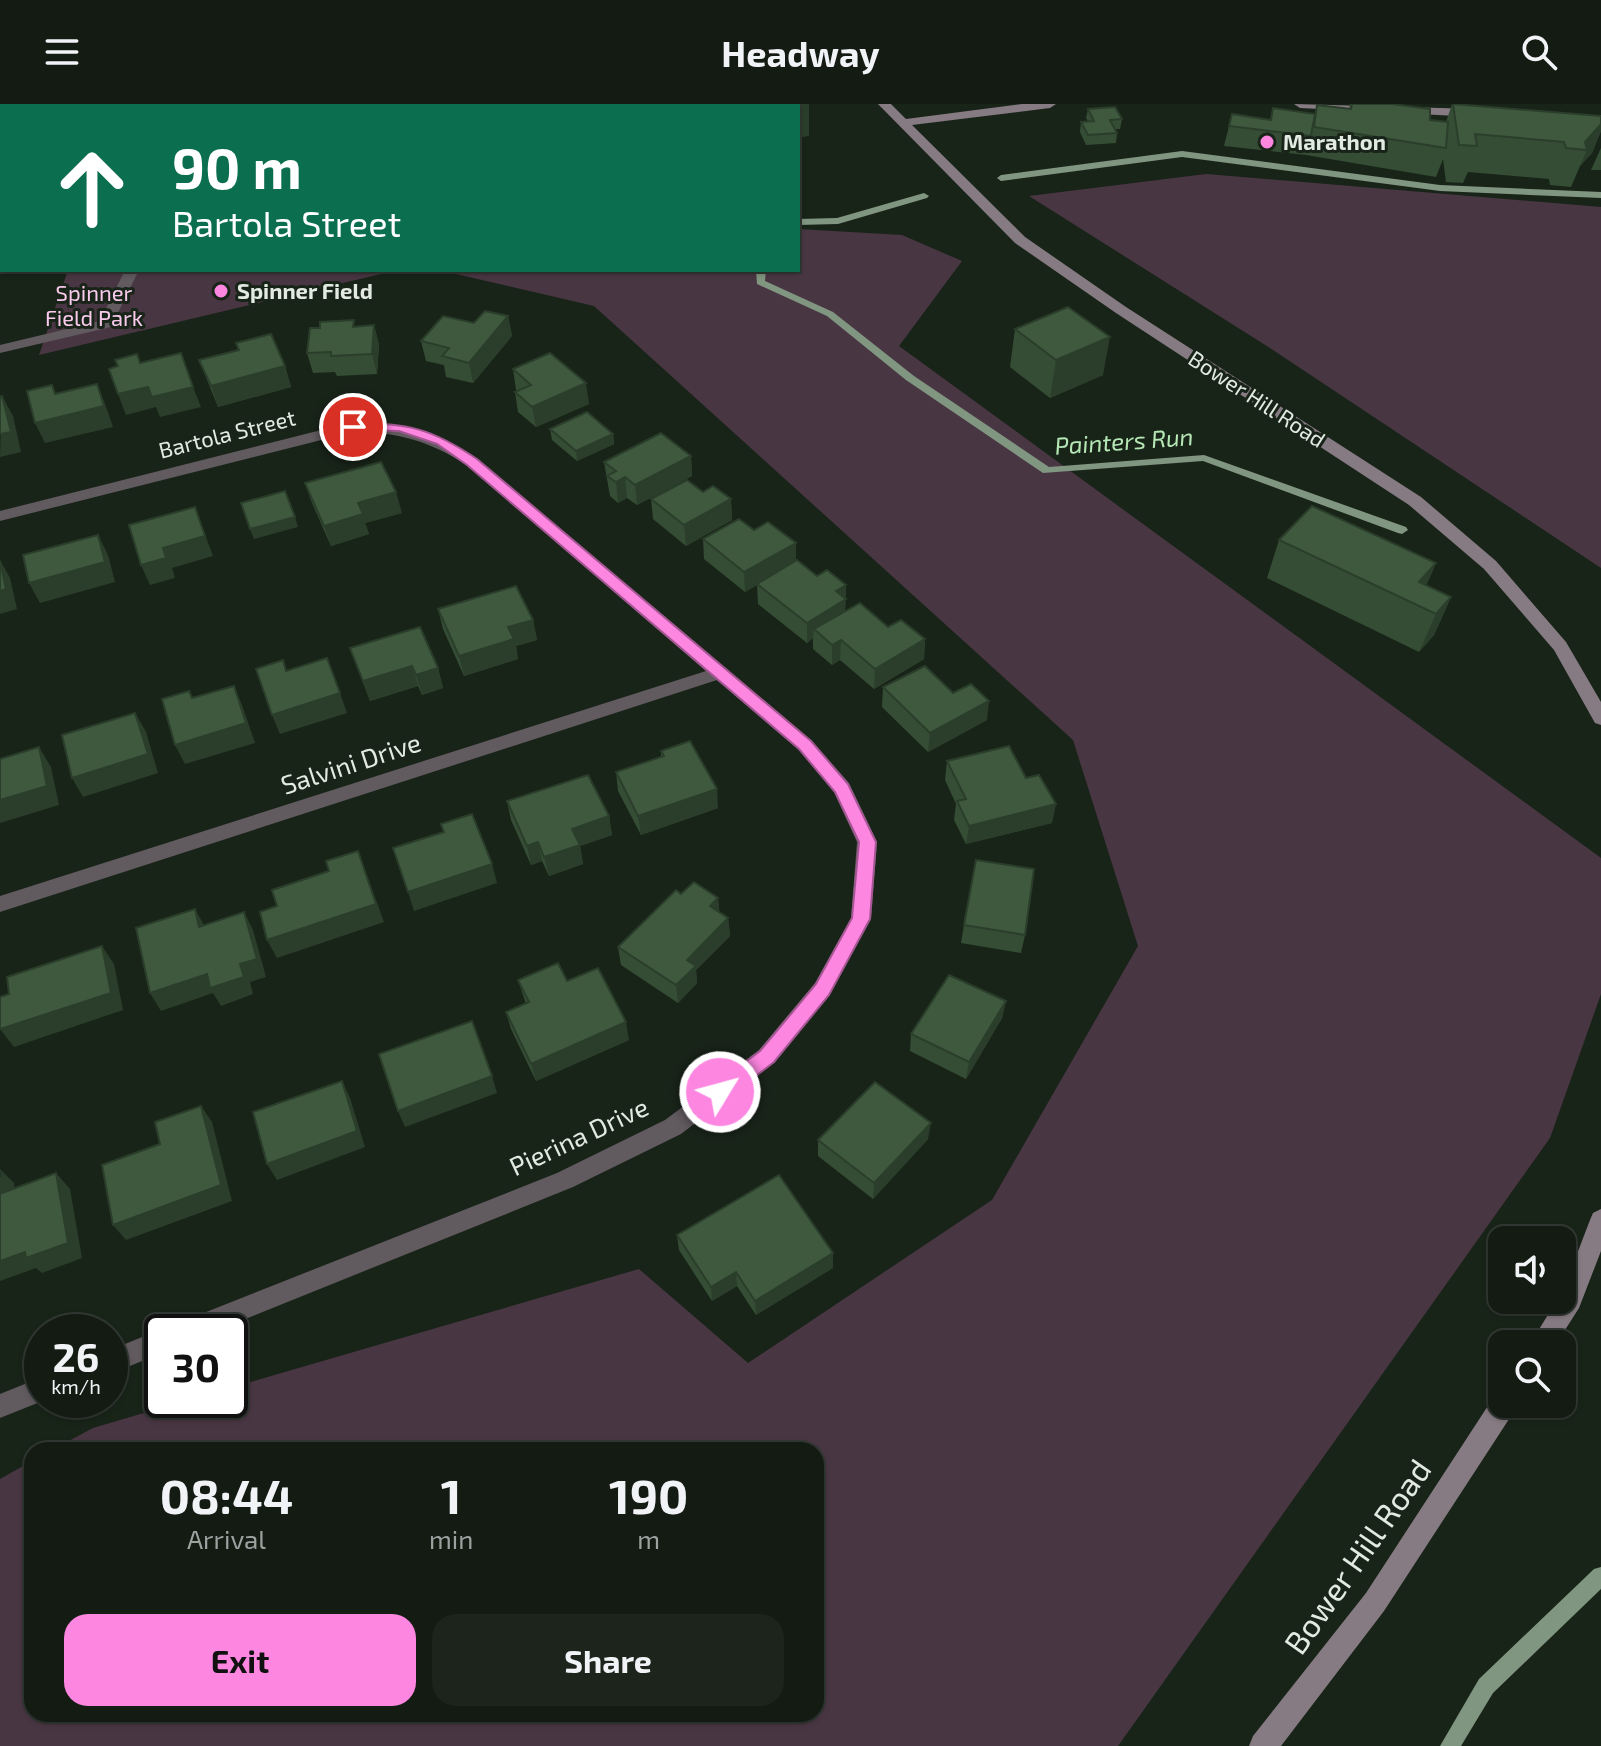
<!DOCTYPE html>
<style>
body{margin:0;font-family:"Exo 2",sans-serif;background:#1c241c;color:#f1f3f6;height:100vh;display:flex;flex-direction:column;font-size:30px;white-space:nowrap}
*{box-sizing:border-box;margin:0}
p{font-size:26px;color:#9da1a0}
.icon{flex:none;width:44px;height:44px;fill:none;stroke:currentColor;stroke-width:2;stroke-linecap:round;stroke-linejoin:round}
.map{position:relative;flex:1;overflow:hidden}
.sheet{position:absolute;left:24px;top:1338px;width:800px;height:280px;display:flex;flex-direction:column;background:#131b13;border-radius:24px;box-shadow:0 2px 6px #0004,0 0 0 2px #323933}
.sheet>*{flex:none}
.guide{position:absolute;left:0px;top:0px;width:800px;height:168px;box-shadow:0 2px 6px #0004,0 0 0 2px #323933;background:#0b6e4f;color:#fff;overflow:hidden}
.fabs{position:absolute;left:1488px;top:1122px;display:grid;gap:16px}
.fabs a{display:grid;place-items:center;width:88px;height:88px;border-radius:16px;background:#131b13;box-shadow:0 2px 6px #0004,0 0 0 2px #323933;font-size:40px}
.speed{position:absolute;left:24px;top:1210px;display:flex;gap:16px;font-size:40px;font-weight:700;text-align:center}
.speed>*{display:grid;place-content:center;width:104px;height:104px;border-radius:50%;background:#131b13;box-shadow:0 2px 6px #0004,0 0 0 2px #323933;line-height:1}
.speed small{font-size:20px;font-weight:400}
.speed .limit{border:4px solid #111;border-radius:12px;background:#fff;color:#111}
.pin{position:absolute;display:grid;place-items:center;width:68px;height:68px;color:#fff;margin:-34px;border:4px solid #fff;border-radius:50%;box-shadow:0 2px 8px #0007}
.me{position:absolute;width:88px;margin:-44px;rotate:53deg;stroke-linejoin:round;filter:drop-shadow(0 0 6px #0008)}
.turn{display:flex;align-items:center;gap:28px;height:168px;padding:0 40px;font-size:36px}
.turn .icon{width:104px;height:104px;stroke-width:2.5}
.turn b{display:block;font-size:56px;line-height:68px}
.eta{display:flex;justify-content:space-evenly;align-items:center;height:136px;text-align:center}
.eta b{font-size:48px;font-weight:700;line-height:56px}
.button{display:flex;gap:16px;margin-top:auto;padding:16px 40px}
.button a{flex:1;height:92px;border-radius:24px;background:#fd86e1;color:#111;font-size:32px;font-weight:700;line-height:92px;text-align:center}
.button a+a{background:#1c241c;color:#f1f3f6}
header{display:flex;justify-content:space-between;align-items:center;height:104px;padding:0 40px;background:#131b13;font-size:36px;font-weight:700}
.map>svg:first-child{display:block}
</style>
<header><svg class="icon" aria-label="menu" viewBox="0 0 24 24"><path d="M4 6h16M4 12h16M4 18h16"/></svg>Headway<svg class="icon" aria-label="search" viewBox="0 0 24 24"><circle cx="10" cy="10" r="6"/><path d="M15 15l6 6"/></svg></header>
<div class="map">
<svg width="1601" height="1642" viewBox="0 0 1601 1642">
<rect width="100%" height="100%" fill="#192419"/>
<g fill="#493643">
<path d="M210,0H776L203,2Z"/>
<path d="M1206,70L1601,103V464L1270,244L1029,92Z"/>
<path d="M798,125L902,131L962,157L899,242L1601,754V890L1550,1034L1118,1642H0V1375L32,1357V1610H816V1346H52L93,1324L188,1296H230V1284L639,1165L748,1259L992,1096L1138,842L1073,636L594,202L443,167L798,166Z"/>
<path d="M68,166H398L39,251Z"/>
</g>
<g fill="none" stroke-linecap="round" stroke-linejoin="round">
<g fill="#809680" fill-rule="evenodd">
<path d="M1182,47L1440,81L1601,88V94L1440,87L1182,53L1001,77L997,74L1001,71Z"/>
<path d="M924,89L929,92L927,94L838,120L798,121V115L837,114Z"/>
<path d="M756,166H766L765,177L833,208L914,272L1049,363L1204,351L1406,423L1408,426L1402,430L1398,429L1203,357L1043,369L906,276L827,212L757,180Z"/>
<path d="M1601,1463V1485L1493,1589L1461,1642H1440L1479,1575L1594,1465Z"/>
</g>
<g fill="#615a5f" fill-rule="evenodd">
<path d="M125,166H139L111,223L0,249V241L100,217Z"/>
<path d="M353,318C401,319 437,328 477,355L811,636L849,679L877,738L871,815L829,891L775,958L681,1030L573,1083L213,1228H172L176,1220L557,1069L665,1016L759,946L815,879L851,814L857,738L834,688L799,646L717,576L0,808V792L706,567L467,361C429,337 398,328 353,328L0,417V407Z"/>
<path d="M162,1225L169,1228H162V1249L110,1270V1246Z"/>
<path d="M42,1273V1296H45L0,1314V1290Z"/>
</g>
<g fill="#867b82" fill-rule="evenodd">
<path d="M878,0H891L906,15L1022,0H1056L1050,4L912,21L1025,133L1126,203L1421,393L1496,457L1566,538L1601,598V621L1595,619L1554,546L1484,465L1409,401L1116,209L1015,139Z"/>
<path d="M1294,0L1477,5L1483,9L1477,13L1300,4Z"/>
<path d="M1601,1105V1147L1579,1204L1556,1240H1530L1557,1196H1562V1189L1590,1116L1593,1109Z"/>
<path d="M1502,1289V1300H1516L1513,1309L1384,1507L1281,1642H1249L1253,1632L1366,1489L1495,1291Z"/>
</g>
</g>
<g fill="#354d35">
<path d="M755,0H809V32L798,2H755Z"/>
<path d="M1350,0H1392L1430,16L1446,18L1452,0L1601,12V27L1592,49L1580,62L1571,83L1550,81L1549,75L1468,68L1463,79L1446,78L1443,55L1436,73L1306,51L1224,42L1229,22L1315,10L1317,1L1349,5Z"/>
<path d="M1088,5L1122,15L1120,25H1115L1117,29L1116,39L1086,41L1080,28L1081,18L1088,17L1086,14Z"/>
<path d="M2,35V104L0,103V38Z"/>
<path d="M1601,44V66H1591Z"/>
<path d="M508,212L512,232L473,279L446,273L444,261L426,257L421,237L474,219Z"/>
<path d="M374,221L379,241L377,270L337,272L335,268L313,269L307,249L356,222Z"/>
<path d="M1015,225L1103,271L1050,294L1010,263Z"/>
<path d="M236,239L285,262L291,283L218,303L199,256L238,246Z"/>
<path d="M513,265L589,300L536,323L518,308L515,288L518,287L516,286Z"/>
<path d="M550,325L613,330L614,340L577,357L552,336Z"/>
<path d="M691,352L692,372L637,401L627,394L618,399L610,392L604,358Z"/>
<path d="M305,379L402,409L365,419L369,430L331,442L312,399Z"/>
<path d="M703,388L731,395L732,416L686,442L653,415L651,395Z"/>
<path d="M754,426L796,439V457L817,472L846,481L845,507L925,535L924,555L874,585L840,556L832,561L813,545V534L807,539L758,500L757,481L745,488L704,455L703,435Z"/>
<path d="M1279,436L1436,459L1426,482L1451,493L1434,531L1419,548L1267,474Z"/>
<path d="M438,505L533,516L537,536L516,542L518,555L464,572L443,525Z"/>
<path d="M350,544L438,564L443,584L422,591L418,582L370,597Z"/>
<path d="M883,583L953,589L987,616L928,648L882,603Z"/>
<path d="M661,647L718,704L641,731L618,687L616,668L661,653Z"/>
<path d="M947,657L1052,719L966,740L954,716L956,700L945,676Z"/>
<path d="M507,697L609,712L612,731L580,742L583,760L549,772L542,757L531,761L511,716Z"/>
<path d="M681,790L718,794L719,808L728,814L730,832L696,866L697,879L678,899L621,861L618,843Z"/>
<path d="M964,821L1025,831L1021,849L961,839Z"/>
<path d="M518,876L567,877L629,936L536,977L511,925L506,908L526,900Z"/>
<path d="M1006,897L1002,914L966,975L910,947L911,930Z"/>
<path d="M928,1035L873,1095L818,1052V1036Z"/>
<path d="M677,1131L833,1164L756,1211L737,1182L712,1197L679,1146Z"/>
</g>
<g fill="#2b3e2b">
<path d="M787,0H809V32L798,34V2H778Z"/>
<path d="M1601,20V27L1592,49L1580,62L1587,46L1585,38Z"/>
<path d="M508,212L512,232L473,279L469,259Z"/>
<path d="M374,221L379,241L377,270L372,250Z"/>
<path d="M1110,233L1103,271L1050,294L1056,256Z"/>
<path d="M285,262L291,283L218,303L211,282Z"/>
<path d="M586,279L589,300L536,323L532,303Z"/>
<path d="M97,280L105,300L113,323L45,339L35,319Z"/>
<path d="M148,283H193L201,303L160,313L156,303L126,311L118,290Z"/>
<path d="M2,292L13,312L21,348L0,353Z"/>
<path d="M613,330L614,340L577,357L576,347Z"/>
<path d="M691,352L692,372L637,401L635,381Z"/>
<path d="M625,373L627,394L618,399L616,378Z"/>
<path d="M396,388L402,409L365,419L369,430L331,442L324,422L358,399Z"/>
<path d="M731,395L732,416L686,442L684,421Z"/>
<path d="M195,403L213,452L172,464L175,474L150,481L141,461L163,444Z"/>
<path d="M295,413L298,423L254,435L250,425Z"/>
<path d="M98,431L108,451L115,478L40,499L29,479Z"/>
<path d="M796,439V459L745,488L744,468Z"/>
<path d="M0,456L10,474L17,505L0,510Z"/>
<path d="M1436,459L1419,497V478Z"/>
<path d="M846,481L845,515L814,525L813,534L807,539V519L836,487Z"/>
<path d="M1451,493L1434,531L1419,548L1436,510Z"/>
<path d="M533,516L537,536L516,542L518,555L464,572L459,552L508,523Z"/>
<path d="M925,535L924,555L874,585L875,565Z"/>
<path d="M841,536L840,556L832,561V541Z"/>
<path d="M412,562L418,582L370,597L363,577Z"/>
<path d="M438,564L443,584L422,591L416,571Z"/>
<path d="M234,582L242,601L255,639L185,660L175,641Z"/>
<path d="M340,589L347,609L280,630L272,611Z"/>
<path d="M989,597L987,616L928,648L930,629Z"/>
<path d="M135,609L146,628L158,669L83,693L72,674Z"/>
<path d="M39,643L51,663L59,701L0,719V696Z"/>
<path d="M717,685L718,704L641,731L638,712Z"/>
<path d="M1056,700L1052,719L966,740L969,722Z"/>
<path d="M609,712L612,731L580,742L583,760L549,772L544,753L572,725Z"/>
<path d="M538,738L542,757L531,761L527,742Z"/>
<path d="M358,747L384,818L277,854L267,836Z"/>
<path d="M492,760L497,779L414,807L408,788Z"/>
<path d="M718,794L720,812L710,802Z"/>
<path d="M195,805L205,823H199Z"/>
<path d="M244,808L253,826L266,873L250,878L253,890L221,902L213,889L161,907L150,889L240,860Z"/>
<path d="M728,814L730,832L696,866L697,879L678,899L676,881L687,856Z"/>
<path d="M102,842L114,860L123,906L14,943L0,925Z"/>
<path d="M1006,897L1002,914L966,975L969,958Z"/>
<path d="M626,918L629,936L536,977L531,960Z"/>
<path d="M492,972L497,989L405,1023L398,1007Z"/>
<path d="M342,977L350,994L365,1043L277,1076L267,1060Z"/>
<path d="M201,1002L212,1018L232,1097L126,1136L113,1121Z"/>
<path d="M931,1019L928,1035L873,1095L874,1079Z"/>
<path d="M0,1065L14,1079L17,1105L2,1089Z"/>
<path d="M56,1069L70,1085L82,1154L42,1169L36,1164L0,1177V1157Z"/>
<path d="M833,1149V1164L756,1211L755,1197Z"/>
<path d="M736,1168L737,1182L712,1197L711,1183Z"/>
</g>
<g fill="#3e593e" stroke="#2b3e2b" stroke-width="2">
<path d="M31,0H65L64,2H17L18,1Z"/>
<path d="M1352,0H1392L1430,5V16L1448,18L1446,44L1314,23L1317,1L1351,5Z"/>
<path d="M1453,0L1601,12V20L1585,38L1587,46L1566,44L1564,38L1475,30L1477,42L1459,41Z"/>
<path d="M1115,3L1122,15L1110,16L1117,29L1088,31L1081,18L1094,17L1088,5Z"/>
<path d="M1273,4L1315,10L1311,32L1229,22L1232,10L1271,16Z"/>
<path d="M2,35V51H0V38Z"/>
<path d="M0,56H2V81L0,83Z"/>
<path d="M1068,203L1110,233L1056,256L1015,225Z"/>
<path d="M485,207L508,212L469,259L442,252L449,244L421,237L443,212L474,219Z"/>
<path d="M354,216L353,223L374,221L372,250L331,252V248L307,249L310,224H320V218Z"/>
<path d="M271,230L285,262L211,282L199,256L239,246L236,239Z"/>
<path d="M181,249L193,283L152,293L148,283L118,290L109,265L118,262L115,256L137,250L140,259Z"/>
<path d="M550,249L586,279L532,303L515,288L531,281L513,265Z"/>
<path d="M97,280L104,302L35,319L27,287L52,281L55,290Z"/>
<path d="M2,292L11,328L0,330V293Z"/>
<path d="M587,308L613,330L576,347L550,325Z"/>
<path d="M661,329L691,352L635,381L625,373L616,378L607,372L616,367L604,358Z"/>
<path d="M381,358L396,388L358,399L363,410L324,422L305,379Z"/>
<path d="M687,376L703,388L713,382L731,395L684,421L651,395Z"/>
<path d="M285,387L295,413L250,425L241,399Z"/>
<path d="M1312,402L1436,459L1419,478L1451,493L1436,510L1279,436Z"/>
<path d="M195,403L205,432L163,444L166,454L141,461L129,421Z"/>
<path d="M739,415L754,426L768,418L796,439L744,468L703,435Z"/>
<path d="M98,431L105,458L29,479L23,451Z"/>
<path d="M797,456L817,472L827,466L846,481L836,487L846,495L807,519L757,480Z"/>
<path d="M0,457L6,485L0,487Z"/>
<path d="M516,482L533,516L508,523L514,535L459,552L438,505Z"/>
<path d="M860,499L888,523L901,516L925,535L875,565L841,536L832,541L814,525Z"/>
<path d="M420,523L438,564L416,571L412,562L363,577L350,544Z"/>
<path d="M327,554L340,589L272,611L256,565L283,556L286,567Z"/>
<path d="M925,562L953,589L971,580L989,597L930,629L883,583Z"/>
<path d="M234,582L246,619L175,641L162,595L189,587L192,594Z"/>
<path d="M135,609L148,650L72,674L62,631Z"/>
<path d="M690,637L717,685L638,712L616,668L664,652L661,647Z"/>
<path d="M1009,642L1026,674L1039,671L1056,700L969,722L957,697L966,695L947,657Z"/>
<path d="M39,643L47,682L0,696V655Z"/>
<path d="M588,671L609,712L572,725L580,741L544,753L538,738L527,742L507,697Z"/>
<path d="M472,710L492,760L408,788L393,744L444,728L441,720Z"/>
<path d="M358,747L376,800L267,836L260,808L277,802L272,786L329,767L326,757Z"/>
<path d="M976,756L1034,765L1025,831L964,821Z"/>
<path d="M694,778L718,794L710,802L728,814L687,856L696,862L676,881L618,843L676,786L681,790Z"/>
<path d="M195,805L199,823L244,808L257,855L240,860L244,873L210,884L207,870L150,889L136,824Z"/>
<path d="M102,842L111,889L0,925V893L9,890L7,873Z"/>
<path d="M558,859L567,877L598,864L626,918L531,960L506,908L529,898L518,876Z"/>
<path d="M949,871L1006,897L969,958L911,930Z"/>
<path d="M472,917L492,972L398,1007L379,950Z"/>
<path d="M342,977L357,1027L267,1060L253,1008Z"/>
<path d="M875,978L931,1019L874,1079L818,1036Z"/>
<path d="M201,1002L221,1081L113,1121L102,1061L160,1040L155,1018Z"/>
<path d="M56,1069L68,1139L26,1154L25,1148L0,1157V1073L2,1089Z"/>
<path d="M779,1071L833,1149L755,1197L736,1168L711,1183L677,1131Z"/>
</g>
<path fill="#fd86e1" stroke="#a45792" stroke-width="2" d="M353,319C407,319 431,324 477,355L811,637L848,680L876,738L870,815L829,891L774,958L727,994L720,996L713,994L710,988L713,982L760,947L816,880L852,814L859,738L835,688L799,645L467,361L437,340L399,327L348,326L346,323Z"/>
<g fill="#fd86e1" stroke="#192419" stroke-width="3">
<circle cx="1267" cy="38" r="8"/>
<circle cx="221" cy="187" r="8"/>
</g>
<g text-anchor="middle" stroke-width="6" stroke-linejoin="round" paint-order="stroke">
<g font-size="22" font-weight="bold" fill="#e2eae2" stroke="#192419" text-anchor="start">
<text x="1283" y="46">Marathon</text>
<text x="237" y="195">Spinner Field</text>
</g>
<g font-size="22" fill="#f9caec" stroke="#192419">
<text x="94" y="197">Spinner<tspan x="94" dy="25">Field Park</tspan></text>
</g>
<g font-size="22" fill="#e2eae2" stroke="#192419">
<text transform="translate(1257 295) rotate(33)" y="8">Bower Hill Road</text>
<text transform="translate(227 330) rotate(-14)" y="8">Bartola Street</text>
</g>
<g font-size="24" font-style="italic" fill="#b6e8b6" stroke="#192419">
<text transform="translate(1124 338) rotate(-4)" y="8">Painters Run</text>
</g>
<g font-size="26" fill="#e2eae2" stroke="#192419">
<text transform="translate(351 660) rotate(-18)" y="9">Salvini Drive</text>
<text transform="translate(579 1033) rotate(-25)" y="9">Pierina Drive</text>
</g>
<g font-size="32" fill="#e2eae2" stroke="#192419">
<text transform="translate(1358 1453) rotate(-55)" y="11">Bower Hill Road</text>
</g>
</g>
</svg>
<div class="fabs">
<a><svg class="icon" aria-label="sound" viewBox="0 0 24 24"><path d="M4 9h4l5-4v14l-5-4H4zM17 9q2 3 0 6"/></svg></a>
<a><svg class="icon" aria-label="search" viewBox="0 0 24 24"><circle cx="10" cy="10" r="6"/><path d="M15 15l6 6"/></svg></a>
</div>
<div class="speed"><div>26<small>km/h</small></div><div class="limit">30</div></div>
<div class="pin" style="left:353px;top:323px;background:#d93025"><svg class="icon" aria-label="arrive" viewBox="0 0 24 24"><path d="M6 21V4h12l-3 4 3 4H6"/></svg></div>
<svg class="me" style="left:720px;top:988px" viewBox="-20 -20 40 40"><circle r="17" fill="#fd86e1" stroke="#fff" stroke-width="3"/><path d="M0-11L8 9 0 5-8 9z" fill="#fff"/></svg>
<div class="guide">
<div class="turn"><svg class="icon" aria-label="ahead" viewBox="0 0 24 24"><path d="M12 20V5M6 11l6-6 6 6"/></svg><div><b>90 m</b>Bartola Street</div></div>
</div>
<section class="sheet">
<div class="eta">
<div><b>08:44</b><p>Arrival</p></div>
<div><b>1</b><p>min</p></div>
<div><b>190</b><p>m</p></div>
</div>
<div class="button"><a>Exit</a><a>Share</a></div>
</section>
</div>
